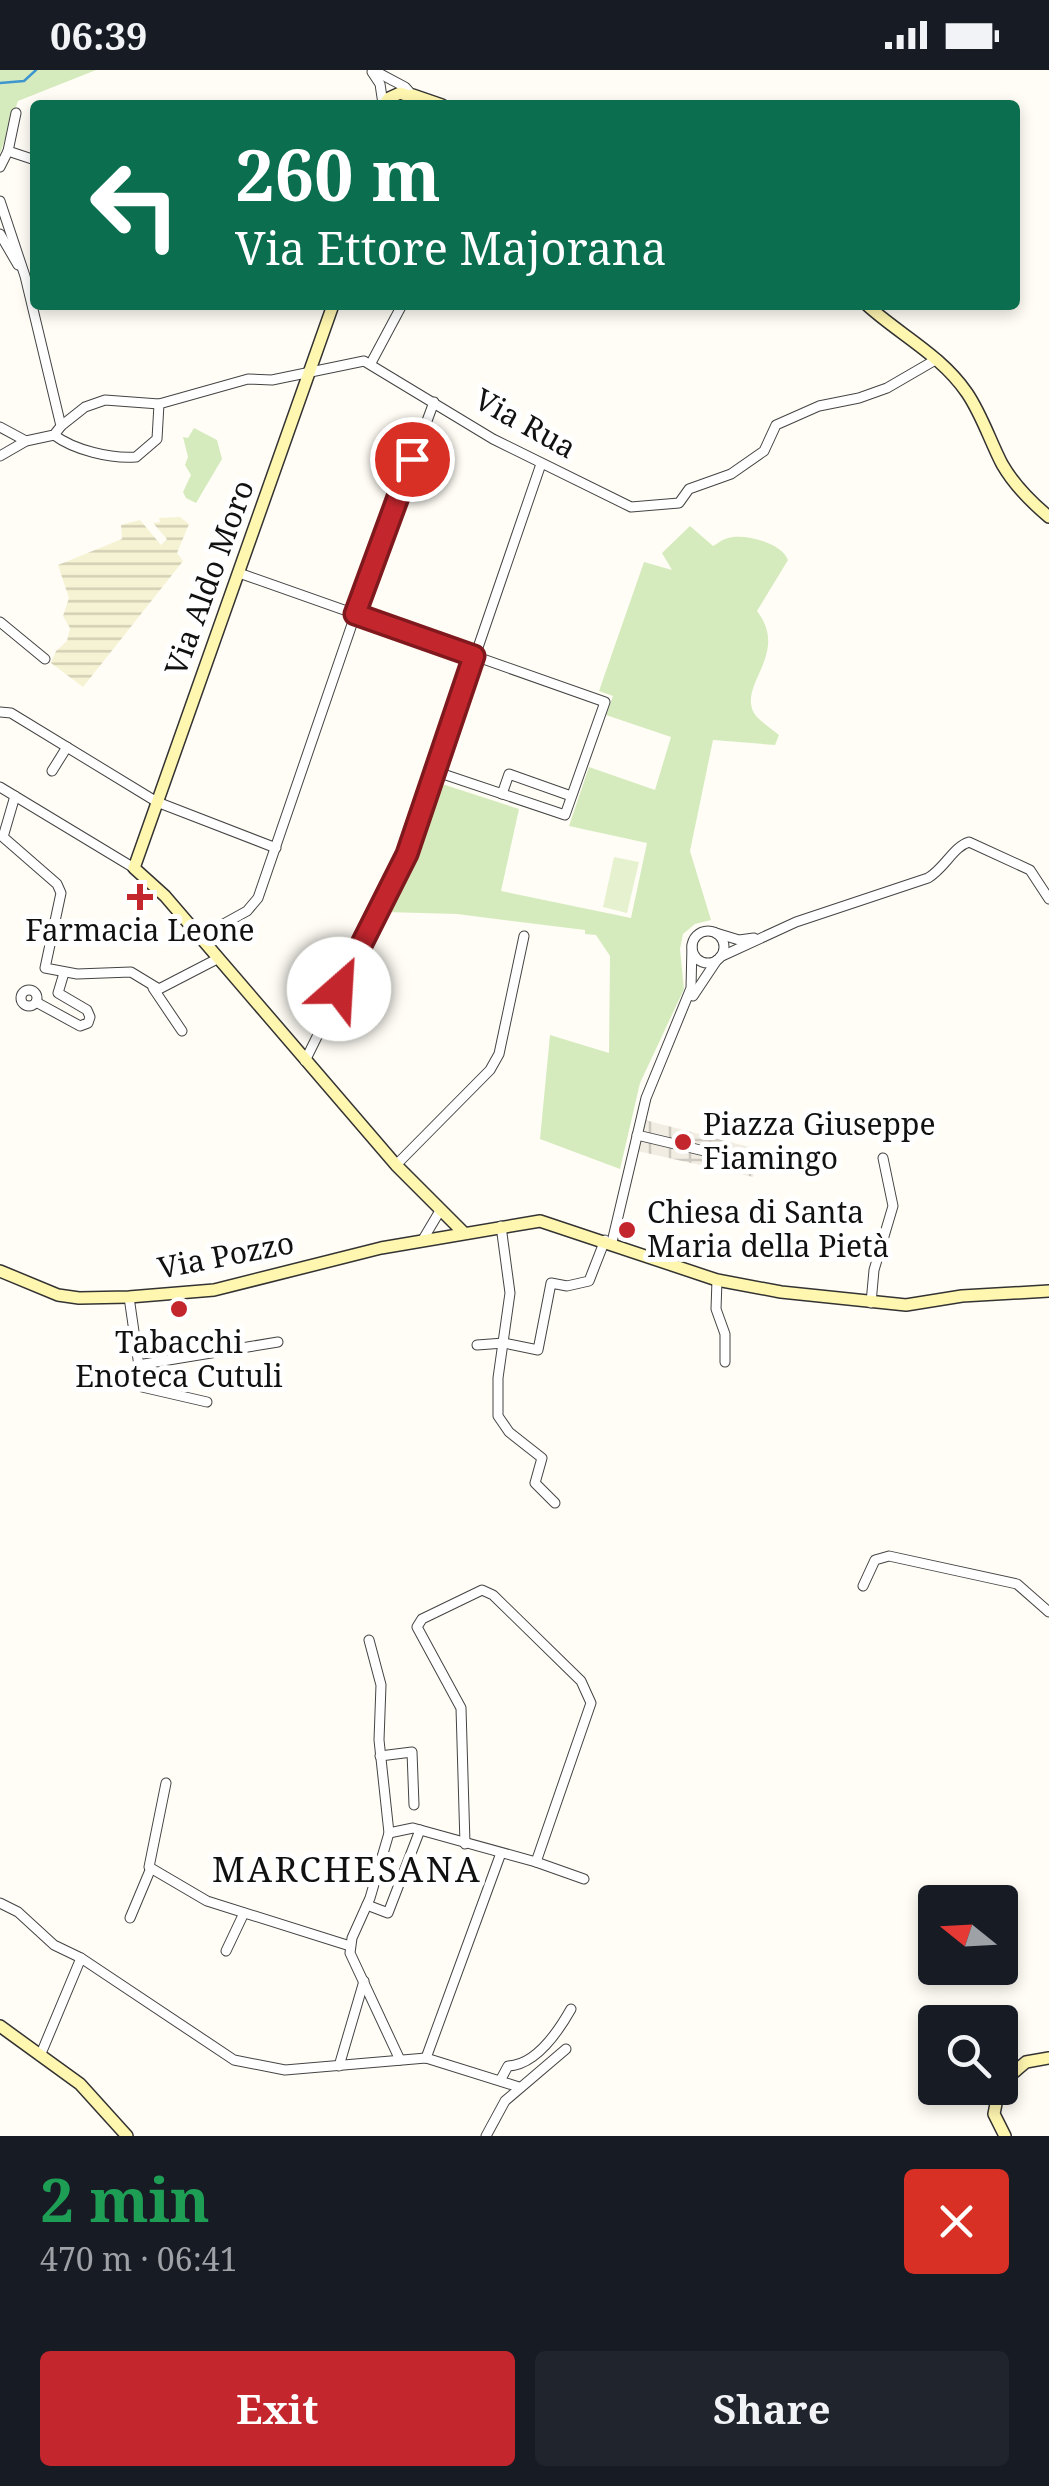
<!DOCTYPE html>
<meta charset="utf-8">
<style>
body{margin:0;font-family:"Noto Serif",serif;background:#20242c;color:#f1f3f6;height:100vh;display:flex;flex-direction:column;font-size:38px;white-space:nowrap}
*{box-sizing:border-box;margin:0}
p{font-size:32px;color:#9ea1a6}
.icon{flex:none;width:55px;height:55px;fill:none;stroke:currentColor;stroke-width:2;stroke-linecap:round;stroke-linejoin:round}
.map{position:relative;height:2066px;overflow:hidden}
.panel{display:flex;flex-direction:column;background:#171b24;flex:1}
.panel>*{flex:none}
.guide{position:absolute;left:30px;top:30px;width:990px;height:210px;border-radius:10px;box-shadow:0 5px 15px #0003;background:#0b6e4f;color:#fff;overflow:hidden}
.needle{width:65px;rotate:288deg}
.fabs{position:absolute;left:918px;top:1815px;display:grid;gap:20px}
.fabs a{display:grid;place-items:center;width:100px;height:100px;border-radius:10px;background:#171b24;box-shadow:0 5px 15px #0003;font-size:50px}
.pin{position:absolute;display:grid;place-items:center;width:85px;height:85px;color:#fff;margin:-42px;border:5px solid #fff;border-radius:50%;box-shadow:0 2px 10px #0007}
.me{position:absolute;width:110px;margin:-55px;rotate:26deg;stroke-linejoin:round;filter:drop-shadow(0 0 8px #0008)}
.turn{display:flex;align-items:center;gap:35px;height:210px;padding:0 40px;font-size:45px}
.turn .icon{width:130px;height:130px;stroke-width:2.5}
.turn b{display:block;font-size:70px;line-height:85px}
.round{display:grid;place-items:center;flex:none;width:105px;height:105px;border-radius:10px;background:#20242c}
.summary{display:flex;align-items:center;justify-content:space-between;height:170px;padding:0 40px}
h1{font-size:60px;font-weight:700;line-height:75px;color:#1e9e55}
.action{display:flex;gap:20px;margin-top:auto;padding:20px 40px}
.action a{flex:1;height:115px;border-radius:10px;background:#c4262e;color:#fff;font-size:40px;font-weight:700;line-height:115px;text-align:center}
.action a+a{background:#20242c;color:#f1f3f6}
.status{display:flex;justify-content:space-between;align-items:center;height:70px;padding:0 50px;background:#171b24;direction:ltr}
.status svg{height:28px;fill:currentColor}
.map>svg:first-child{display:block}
</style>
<div class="status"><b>06:39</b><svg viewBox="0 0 49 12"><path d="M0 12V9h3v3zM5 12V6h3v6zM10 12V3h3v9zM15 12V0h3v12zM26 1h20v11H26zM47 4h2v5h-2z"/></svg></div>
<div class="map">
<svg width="1049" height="2066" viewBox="0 0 1049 2066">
<defs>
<pattern id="farmland-rules" width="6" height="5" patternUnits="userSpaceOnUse" patternTransform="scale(2.5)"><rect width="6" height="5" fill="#f6f3d4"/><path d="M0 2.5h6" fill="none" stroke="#d2cfb5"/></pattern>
<pattern id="plaza-grid" width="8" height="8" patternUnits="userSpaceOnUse" patternTransform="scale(2.5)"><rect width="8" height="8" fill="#f1ede2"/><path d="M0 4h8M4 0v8" fill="none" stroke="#cecac1"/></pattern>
</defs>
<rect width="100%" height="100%" fill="#fffdf5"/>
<path fill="url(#farmland-rules)" d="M180,447L189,454L177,483L183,491L83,617L51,593L56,581L67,571L70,558L63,546L69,528L58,495L122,469L121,455L140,450L161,475L167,469L153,453L160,452L159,448Z"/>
<g fill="#d5ebbd">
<path d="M0,0H96L18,31L0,84Z"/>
<path d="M194,358L217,370L222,389L196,433L186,428L183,422L191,405L185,395L188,387L183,367L188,368Z"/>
<path d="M690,456L713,476C718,473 723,469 728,468C745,463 782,473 788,490L757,541C790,584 738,614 754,643C759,651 772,659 779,665L775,675L713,670L690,781L711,850L695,854L683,864L680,879L684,919L640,1013L620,1099L540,1069L550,965L609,983L610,886L596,865L585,864V860L457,844L385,842L414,788L439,713L519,739L501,821L631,848L647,773L569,756L589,697L655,720L671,667L606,645L613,626L599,621L644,492L672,500L662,483Z"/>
</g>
<path fill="#e6f2cf" d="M614,787L639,792L627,843L603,837Z"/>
<path fill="url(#plaza-grid)" d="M641,1049L761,1080L753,1107L633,1080Z"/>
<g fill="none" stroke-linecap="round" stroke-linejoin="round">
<path stroke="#3f96cf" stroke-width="2.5" d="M0,13L24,11L36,0"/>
<defs>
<g id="street">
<path d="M373,0L405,17L415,28"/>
<path d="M372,2L380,14L383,34"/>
<path d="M8,81L35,90"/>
<path d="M0,97L8,81L16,43"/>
<path d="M0,131L25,206L61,356L54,365L26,371L0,386"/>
<path d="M0,164L18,195"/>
<path d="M371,293L402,235"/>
<path d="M61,356L85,337L105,330L159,334L248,309L272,310L364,291L493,369L631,437L679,433L689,419L731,404L764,381L776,355L819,336L859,328L887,318L937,289"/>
<path d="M0,357L26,371"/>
<path d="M54,365C74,380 111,389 136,387L157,369L159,334"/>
<path d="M239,503L605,632L565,745L434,701"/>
<path d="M0,552L45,589"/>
<path d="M0,642L11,643L157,732L276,778"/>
<path d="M52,701L67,677"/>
<path d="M0,717L134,798"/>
<path d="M502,724L509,704L571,726"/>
<path d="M15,726L3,767L57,814L61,823L45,898L77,904L131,902L159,919L217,889"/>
<circle cx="708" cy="877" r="16"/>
<path d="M716,863L739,870L754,868"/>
<path d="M200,867L247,841L258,828L361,528L434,332"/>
<path d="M720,887L796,852L928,808C945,798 953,777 969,772L1030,800L1049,829"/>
<path d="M153,918L182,961"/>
<circle cx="29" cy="928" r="8"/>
<path d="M693,926L717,890"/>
<path d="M36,932L80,956L88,953L90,947L87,940L58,923L64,903"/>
<path d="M305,991L407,784L541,394"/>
<path d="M637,1065L738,1089"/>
<path d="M396,1095L490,1000L499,984L524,866"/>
<path d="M501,1156L510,1223L498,1308V1346L509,1362L542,1388L535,1413L555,1433"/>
<path d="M422,1171L441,1139"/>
<path d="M612,1172L646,1028L691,918L692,875"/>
<path d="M717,1210L716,1239L725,1264V1292"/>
<path d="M129,1227L142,1317L207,1332"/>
<path d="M871,1233L874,1200L893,1136L883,1088"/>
<path d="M477,1275L504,1273L538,1280L551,1213L567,1216L589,1211L605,1170"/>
<path d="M138,1295L278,1272"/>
<path d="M863,1516L875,1490L889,1486L1017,1514L1049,1542"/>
<path d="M369,1570L381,1615L379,1670L389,1763L370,1828L352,1868L350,1883L400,1990"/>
<path d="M380,1686L412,1682L414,1735"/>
<path d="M166,1713L149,1797L207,1831L350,1876"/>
<path d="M389,1763L413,1758L536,1792L584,1809"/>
<path d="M465,1774L461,1638L417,1557L422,1549L482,1520L493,1525L581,1611L591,1633L536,1792"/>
<path d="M0,1833L18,1842L54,1875L81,1888L234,1990L285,2000L426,1988L519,2017"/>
<path d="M367,1835L388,1843L420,1760"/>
<path d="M130,1848L151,1798"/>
<path d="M226,1881L244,1843"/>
<path d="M40,1986L81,1888"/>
<path d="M426,1988L501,1783"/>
<path d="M339,1996L364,1911"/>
<path d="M501,2009L508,1996C536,1995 558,1962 571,1939"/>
<path d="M486,2066L505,2031L566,1979"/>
</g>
<g id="secondary">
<path d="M413,25L442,35"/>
<path d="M384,35L389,28L400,23L415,28L420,35"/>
<path d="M333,235L134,798L165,826L396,1095L463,1162"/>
<path d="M867,235C900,265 941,285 967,323C982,345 990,371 1002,394C1014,415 1031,432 1049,447"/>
<path d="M0,1201L58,1225L79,1228L129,1227L214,1220L381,1178L540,1151L717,1210L781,1222L906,1235L962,1226L1049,1221"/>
<path d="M0,1956L80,2014L127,2066"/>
<path d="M1000,2014L1026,1992L1049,1988"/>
<path d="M999,2018L994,2044L1005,2066"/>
</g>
</defs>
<use href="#street" stroke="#444" stroke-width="11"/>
<use href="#secondary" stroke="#333" stroke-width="14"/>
<use href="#street" stroke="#fff" stroke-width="9"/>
<use href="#secondary" stroke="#fff6b0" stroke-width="11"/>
</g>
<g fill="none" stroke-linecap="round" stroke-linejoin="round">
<defs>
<path id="route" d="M339,919L407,784L474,586L355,544L412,389"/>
</defs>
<use href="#route" stroke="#7f191e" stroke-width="25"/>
<use href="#route" stroke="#c4262e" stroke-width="18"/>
</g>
<g fill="#c4262e" stroke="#fff" stroke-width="4">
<path d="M135 812h10v10h10v10h-10v10h-10v-10h-10v-10h10z"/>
<circle cx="683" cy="1072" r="10"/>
<circle cx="627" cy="1160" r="10"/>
<circle cx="179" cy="1239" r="10"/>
</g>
<g text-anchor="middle" stroke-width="10" stroke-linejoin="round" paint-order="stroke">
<g font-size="30" fill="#111" stroke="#fff">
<text transform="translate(525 354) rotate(29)" y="10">Via Rua</text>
<text transform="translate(210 508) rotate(-70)" y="10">Via Aldo Moro</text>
<text transform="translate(226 1186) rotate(-11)" y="10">Via Pozzo</text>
</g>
<g font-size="30" fill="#111" stroke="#fff">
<text x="140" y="871">Farmacia Leone</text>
<text x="703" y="1065" text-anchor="start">Piazza Giuseppe<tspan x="703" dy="34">Fiamingo</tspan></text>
<text x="647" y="1153" text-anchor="start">Chiesa di Santa<tspan x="647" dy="34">Maria della Pietà</tspan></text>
<text x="179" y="1283">Tabacchi<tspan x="179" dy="34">Enoteca Cutuli</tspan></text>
</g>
<g font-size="35" letter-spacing="2.5" fill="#111" stroke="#fff">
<text x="347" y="1812">MARCHESANA</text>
</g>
</g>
</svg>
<div class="fabs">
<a><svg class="needle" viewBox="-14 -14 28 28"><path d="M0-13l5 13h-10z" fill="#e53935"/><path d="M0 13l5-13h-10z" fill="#9ea1a6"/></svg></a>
<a><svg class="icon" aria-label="search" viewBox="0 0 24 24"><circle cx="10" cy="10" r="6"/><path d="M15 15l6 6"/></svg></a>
</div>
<div class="pin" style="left:412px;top:389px;background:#d93025"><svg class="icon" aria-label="arrive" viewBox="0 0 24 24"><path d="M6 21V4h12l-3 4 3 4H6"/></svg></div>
<svg class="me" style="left:339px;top:919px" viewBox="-20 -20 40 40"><circle r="19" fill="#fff"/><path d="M0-13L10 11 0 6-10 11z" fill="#c4262e"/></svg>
<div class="guide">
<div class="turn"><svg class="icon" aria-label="left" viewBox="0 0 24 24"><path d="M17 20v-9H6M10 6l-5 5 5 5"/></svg><div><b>260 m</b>Via Ettore Majorana</div></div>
</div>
</div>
<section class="panel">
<div class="summary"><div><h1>2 min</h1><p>470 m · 06:41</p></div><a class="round" style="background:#d93025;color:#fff"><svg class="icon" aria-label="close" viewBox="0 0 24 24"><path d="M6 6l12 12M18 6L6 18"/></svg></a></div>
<div class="action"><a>Exit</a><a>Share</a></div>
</section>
